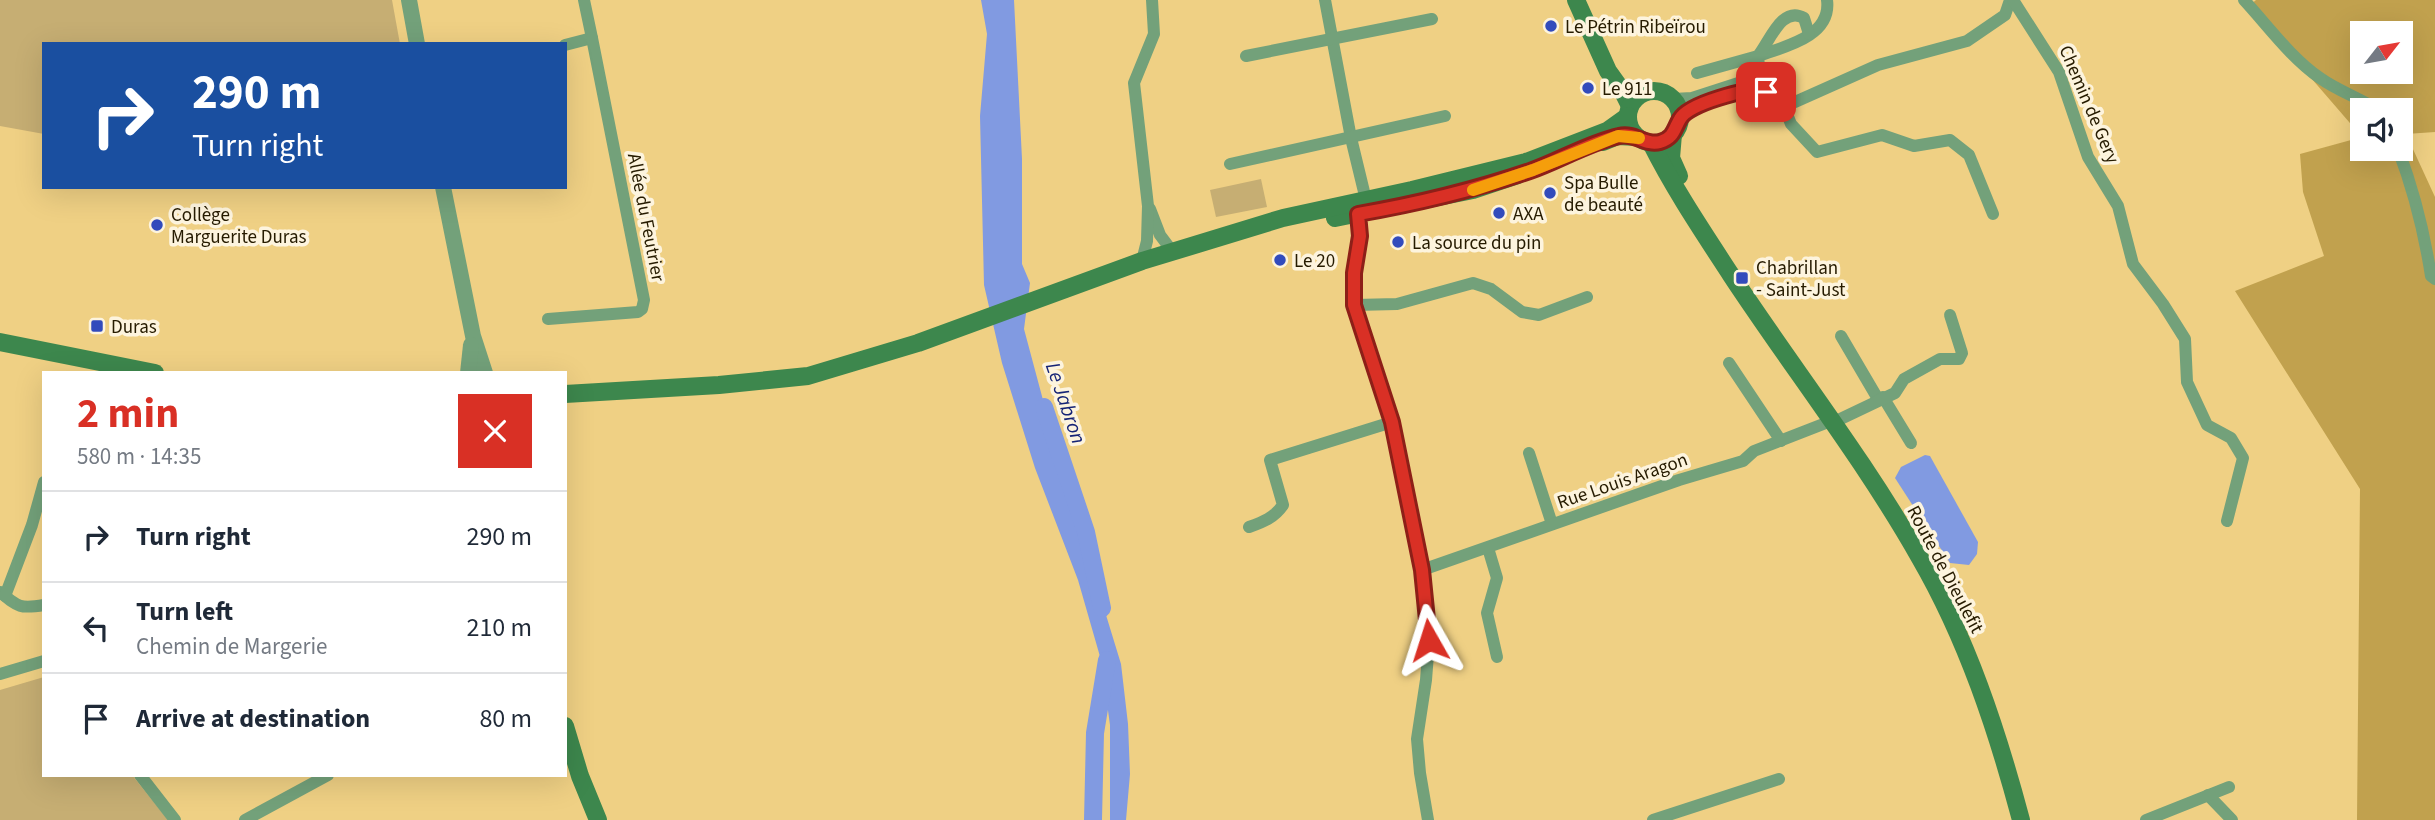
<!DOCTYPE html>
<meta charset="utf-8">
<style>
body{margin:0;font-family:"Source Sans 3",sans-serif;background:#f6f6f7;color:#1f2937;height:100vh;display:flex;flex-direction:column;font-size:26px;white-space:nowrap}
*{box-sizing:border-box;margin:0}
p{font-size:23px;color:#747a83}
.icon{flex:none;width:38px;height:38px;fill:none;stroke:currentColor;stroke-width:2;stroke-linecap:round;stroke-linejoin:round}
.map{position:relative;flex:1;overflow:hidden}
.panel{position:absolute;left:42px;top:371px;width:525px;height:406px;display:flex;flex-direction:column;background:#fff;border-radius:0px;box-shadow:0 7px 28px #0002}
.panel>*{flex:none}
.guide{position:absolute;left:42px;top:42px;width:525px;height:147px;border-radius:0px;box-shadow:0 7px 28px #0002;background:#1a4fa0;color:#fff;overflow:hidden}
.needle{width:46px;rotate:59deg}
.fabs{position:absolute;left:2350px;top:21px;display:grid;gap:14px}
.fabs a{display:grid;place-items:center;width:63px;height:63px;border-radius:0px;background:#fff;box-shadow:0 7px 28px #0002;font-size:35px}
.pin{position:absolute;display:grid;place-items:center;width:60px;height:60px;color:#fff;margin:-30px;border-radius:14px;box-shadow:0 4px 10px #0006}
.me{position:absolute;width:77px;margin:-38px;rotate:354deg;stroke-linejoin:round;filter:drop-shadow(0 0 5px #0008)}
.turn{display:flex;align-items:center;gap:24px;height:147px;padding:0 35px;font-size:32px}
.turn .icon{width:91px;height:91px;stroke-width:2.5}
.turn b{display:block;font-size:49px;line-height:60px}
.round{display:grid;place-items:center;flex:none;width:74px;height:74px;border-radius:0px;background:#f6f6f7}
.summary{display:flex;align-items:center;justify-content:space-between;height:119px;padding:0 35px}
h1{font-size:42px;font-weight:700;line-height:52px;color:#d93025}
ul{padding:0;list-style:none}
li{display:flex;align-items:center;gap:21px;height:91px;padding:0 35px;border-top:2px solid #e0e1e3}
li div{flex:1}
li b{display:block;font-size:26px}
li em{font-style:normal}
.map>svg:first-child{display:block}
</style>
<div class="map">
<svg width="2435" height="820" viewBox="0 0 2435 820">
<rect width="100%" height="100%" fill="#efd084"/>
<g fill="#c6ae73">
<path d="M0,0H392L400,44H44V134L0,126Z"/>
<path d="M1261,179L1267,207L1216,217L1210,190Z"/>
<path d="M44,677V775H132L168,820H0V690Z"/>
</g>
<path fill="#c1a14e" fill-rule="evenodd" d="M2256,0H2435V132L2406,134L2435,197V820H2357L2360,489L2235,291L2324,256L2303,192L2300,154L2362,137L2249,6ZM2362,33H2401V72H2362ZM2362,110H2401V149H2362Z"/>
<g fill="#819ae1">
<path d="M981,0H1014L1022,159V264L1030,283L1024,329L1062,471L1121,664L1128,724L1130,774L1126,820H1110V725L1101,660L1078,580L1035,468L1002,363L984,285L980,116L987,34Z"/>
<path d="M1925,455L1930,456L1978,542L1977,554L1969,565L1950,563L1895,478L1901,467Z"/>
</g>
<g fill="none" stroke-linecap="round" stroke-linejoin="round">
<g stroke="#819ae1" stroke-width="18">
<path d="M1044,407L1086,532L1102,608"/>
<path d="M1093,820L1095,733L1107,660"/>
</g>
<g stroke="#73a17a" stroke-width="12">
<path d="M1325,0L1351,138L1366,200"/>
<path d="M1827,0C1832,37 1783,47 1758,56L1760,76L1765,81L1764,89C1772,99 1782,104 1795,102L1878,65L1967,41L2005,15L2010,0"/>
<path d="M2013,0L2059,72L2088,157L2118,206L2133,264L2163,304L2185,339L2187,382L2207,425L2231,438L2243,458L2227,521"/>
<path d="M2244,0C2268,26 2291,58 2320,78C2338,91 2360,98 2378,110"/>
<path d="M565,45L592,38L584,0"/>
<path d="M1246,56L1432,19"/>
<path d="M1697,73L1758,56C1770,41 1782,5 1804,18L1809,34"/>
<path d="M1673,99L1692,98L1760,76"/>
<path d="M1782,102L1791,124L1817,152L1882,135L1914,146L1950,140L1969,155L1993,214"/>
<path d="M1680,118C1705,102 1733,90 1764,89"/>
<path d="M2398,149C2414,191 2424,231 2431,276L2435,279"/>
<path d="M1230,164L1445,116"/>
<path d="M1360,207L1358,208L1360,236L1354,273L1355,305L1392,422L1422,570L1429,641L1426,680L1417,739L1420,773L1428,820"/>
<path d="M1150,209L1160,235L1172,251"/>
<path d="M1142,261L1147,241L1148,206L1134,83L1154,34L1152,0"/>
<path d="M1355,305L1397,304L1473,283L1491,289L1522,312L1539,315L1587,297"/>
<path d="M548,319L638,312L642,309L644,300L592,38"/>
<path d="M1841,336L1878,399"/>
<path d="M1729,363L1781,441"/>
<path d="M1883,397L1911,443"/>
<path d="M1832,423L1895,393L1904,379L1940,359H1959L1962,353L1950,315"/>
<path d="M1529,453L1552,524"/>
<path d="M1249,527C1263,522 1274,518 1283,505L1270,460L1392,422"/>
<path d="M1488,548L1497,578L1487,613L1497,657"/>
<path d="M1422,570L1679,480L1743,461L1754,451L1831,421"/>
<path d="M0,592C18,607 20,609 44,605"/>
<path d="M5,596L32,525L44,482"/>
<path d="M0,674L44,661"/>
<path d="M140,775L175,820"/>
<path d="M2208,795L2232,820"/>
<path d="M245,820L328,775"/>
<path d="M1653,820L1779,779"/>
<path d="M2146,820L2229,787"/>
</g>
<g stroke="#73a17a" stroke-width="16">
<path d="M409,0L417,44"/>
<path d="M443,187L473,336L485,373"/>
<path d="M468,373L471,345"/>
</g>
<g stroke="#3d874d" stroke-width="18">
<path d="M1576,0L1608,71L1623,92L1630,106"/>
<circle cx="1654" cy="117" r="26"/>
<path d="M1673,134L1671,158L1679,176"/>
<path d="M1603,142L1618,136L1637,137"/>
<path d="M1651,143C1674,189 1703,232 1731,275C1793,369 1864,459 1920,558C1967,639 1997,730 2021,820"/>
<path d="M1335,218L1473,190L1518,175"/>
<path d="M0,342L155,373"/>
<path d="M565,394L719,385L808,376L918,343L1142,261L1283,218L1412,190L1526,162L1607,131L1628,116"/>
<path d="M565,726L580,776L598,820"/>
</g>
</g>
<g fill="none" stroke-linecap="round" stroke-linejoin="round">
<defs>
<path id="route" d="M1429,640L1422,570L1392,422L1354,305V273L1360,236L1358,214C1416,204 1474,190 1530,171C1559,161 1588,143 1619,136C1635,132 1645,146 1660,142C1674,138 1674,129 1680,119C1689,103 1746,89 1764,89L1766,92"/>
</defs>
<use href="#route" stroke="#8d1f18" stroke-width="18"/>
<use href="#route" stroke="#d93025" stroke-width="12"/>
<path stroke="#f59e0b" stroke-width="12" d="M1473,190L1533,170L1618,136L1639,138"/>
</g>
<g fill="#324bbc" stroke="#fdf4de" stroke-width="2.5">
<circle cx="1551" cy="26" r="7"/>
<circle cx="1588" cy="88" r="7"/>
<circle cx="1550" cy="193" r="7"/>
<circle cx="1499" cy="213" r="7"/>
<circle cx="157" cy="225" r="7"/>
<circle cx="1398" cy="242" r="7"/>
<circle cx="1280" cy="260" r="7"/>
<rect x="1735" y="271" width="14" height="14" rx="3.5"/>
<rect x="90" y="319" width="14" height="14" rx="3.5"/>
</g>
<g text-anchor="middle" stroke-width="7" stroke-linejoin="round" paint-order="stroke">
<g font-size="19" fill="#261b00" stroke="#fdf4de" text-anchor="start">
<text x="1565" y="33">Le Pétrin Ribeïrou</text>
<text x="1602" y="95">Le 911</text>
<text x="1564" y="189">Spa Bulle<tspan x="1564" dy="22">de beauté</tspan></text>
<text x="1513" y="220">AXA</text>
<text x="171" y="221">Collège<tspan x="171" dy="22">Marguerite Duras</tspan></text>
<text x="1412" y="249">La source du pin</text>
<text x="1294" y="267">Le 20</text>
<text x="1756" y="274">Chabrillan<tspan x="1756" dy="22">- Saint-Just</tspan></text>
<text x="111" y="333">Duras</text>
</g>
<g font-size="19" fill="#261b00" stroke="#fdf4de">
<text transform="translate(2090 104) rotate(67)" y="7">Chemin de Gery</text>
<text transform="translate(647 217) rotate(79)" y="7">Allée du Feutrier</text>
<text transform="translate(1622 480) rotate(-19)" y="7">Rue Louis Aragon</text>
<text transform="translate(1946 569) rotate(62)" y="7">Route de Dieulefit</text>
</g>
<g font-size="21" font-style="italic" fill="#162476" stroke="#fdf4de">
<text transform="translate(1066 403) rotate(71)" y="7">Le Jabron</text>
</g>
</g>
</svg>
<div class="fabs">
<a><svg class="needle" viewBox="-14 -14 28 28"><path d="M0-13l5 13h-10z" fill="#e53935"/><path d="M0 13l5-13h-10z" fill="#747a83"/></svg></a>
<a><svg class="icon" aria-label="sound" viewBox="0 0 24 24"><path d="M4 9h4l5-4v14l-5-4H4zM17 9q2 3 0 6"/></svg></a>
</div>
<div class="pin" style="left:1766px;top:92px;background:#d93025"><svg class="icon" aria-label="arrive" viewBox="0 0 24 24"><path d="M6 21V4h12l-3 4 3 4H6"/></svg></div>
<svg class="me" style="left:1429px;top:640px" viewBox="-20 -20 40 40"><path d="M0-17L14 15 0 8-14 15z" fill="#d93025" stroke="#fff" stroke-width="4"/></svg>
<div class="guide">
<div class="turn"><svg class="icon" aria-label="right" viewBox="0 0 24 24"><path d="M7 20v-9h11M14 6l5 5-5 5"/></svg><div><b>290 m</b>Turn right</div></div>
</div>
<section class="panel">
<div class="summary"><div><h1>2 min</h1><p>580 m · 14:35</p></div><a class="round" style="background:#d93025;color:#fff"><svg class="icon" aria-label="close" viewBox="0 0 24 24"><path d="M6 6l12 12M18 6L6 18"/></svg></a></div>
<ul>
<li><svg class="icon" aria-label="right" viewBox="0 0 24 24"><path d="M7 20v-9h11M14 6l5 5-5 5"/></svg><div><b>Turn right</b></div><em>290 m</em></li>
<li><svg class="icon" aria-label="left" viewBox="0 0 24 24"><path d="M17 20v-9H6M10 6l-5 5 5 5"/></svg><div><b>Turn left</b><p>Chemin de Margerie</p></div><em>210 m</em></li>
<li><svg class="icon" aria-label="arrive" viewBox="0 0 24 24"><path d="M6 21V4h12l-3 4 3 4H6"/></svg><div><b>Arrive at destination</b></div><em>80 m</em></li>
</ul>
</section>
</div>
